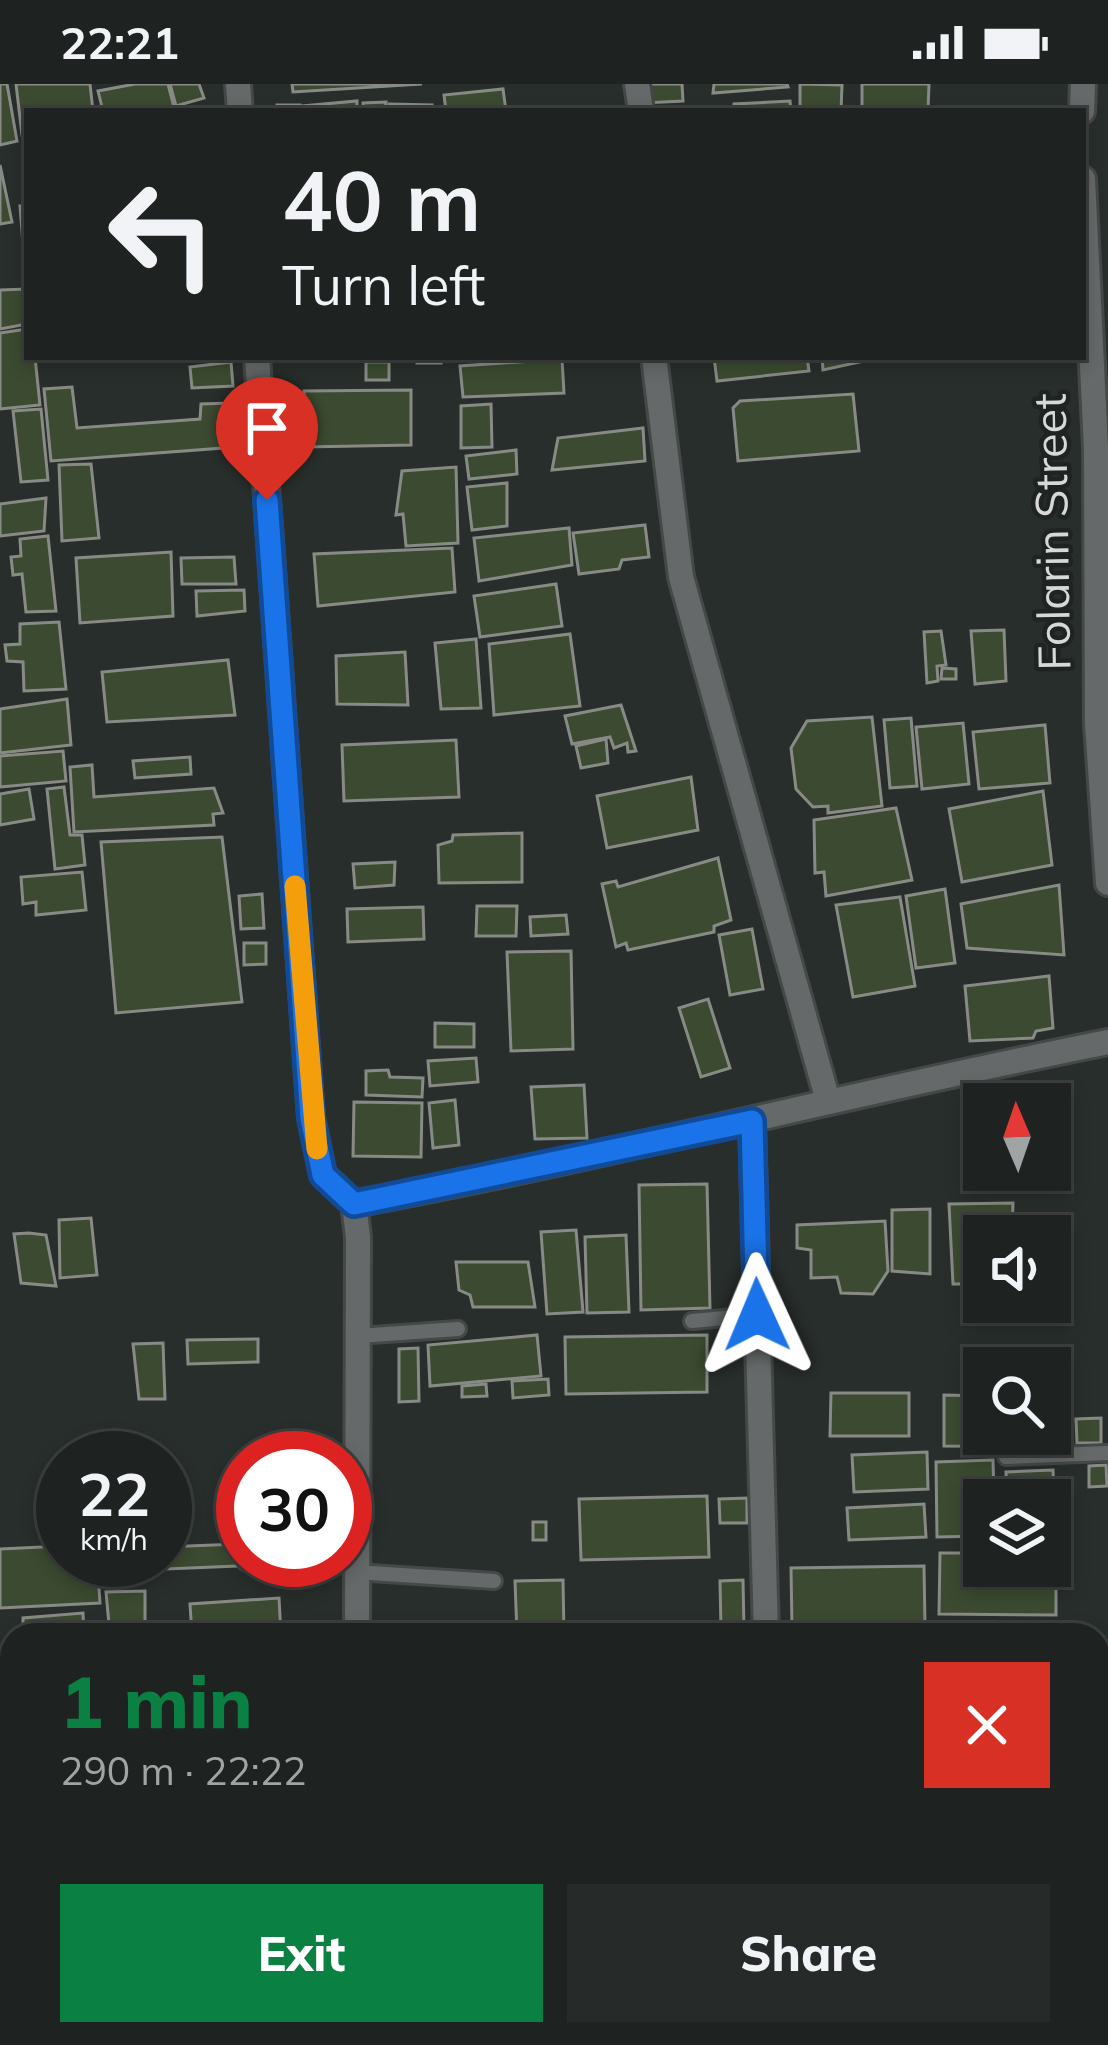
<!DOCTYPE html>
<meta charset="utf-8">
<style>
body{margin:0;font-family:Mulish,sans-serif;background:#262a29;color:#f1f3f6;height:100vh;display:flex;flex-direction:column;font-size:45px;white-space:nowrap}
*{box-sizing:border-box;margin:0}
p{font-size:39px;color:#a1a4a5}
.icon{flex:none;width:66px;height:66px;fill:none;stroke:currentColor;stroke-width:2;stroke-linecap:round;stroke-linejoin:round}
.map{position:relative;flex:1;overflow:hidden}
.side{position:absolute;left:0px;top:1539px;width:1110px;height:423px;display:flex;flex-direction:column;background:#1e2220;border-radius:36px 36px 0 0;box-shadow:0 6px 18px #0003,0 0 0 3px #3c3f3e}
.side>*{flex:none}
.top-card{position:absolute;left:24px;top:24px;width:1062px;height:252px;border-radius:0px;box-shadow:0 6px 18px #0003,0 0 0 3px #3c3f3e;background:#1e2220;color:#f1f3f6;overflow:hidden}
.needle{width:78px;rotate:358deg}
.controls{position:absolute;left:963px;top:999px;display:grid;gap:24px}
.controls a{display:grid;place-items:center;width:108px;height:108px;border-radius:0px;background:#1e2220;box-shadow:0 6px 18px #0003,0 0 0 3px #3c3f3e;font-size:60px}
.speed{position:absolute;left:36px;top:1347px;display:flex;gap:24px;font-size:60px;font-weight:700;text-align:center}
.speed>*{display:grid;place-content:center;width:156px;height:156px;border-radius:50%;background:#1e2220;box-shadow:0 6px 18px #0003,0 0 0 3px #3c3f3e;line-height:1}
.speed small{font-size:30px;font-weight:400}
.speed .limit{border:18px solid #d22;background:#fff;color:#111}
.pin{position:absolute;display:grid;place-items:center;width:102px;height:102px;color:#fff;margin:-123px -51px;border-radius:50% 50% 50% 0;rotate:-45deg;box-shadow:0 0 12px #0007}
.pin .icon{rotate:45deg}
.me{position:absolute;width:132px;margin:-66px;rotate:359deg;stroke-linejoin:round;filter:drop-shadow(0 0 9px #0008)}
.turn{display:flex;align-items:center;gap:42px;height:252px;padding:0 60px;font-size:54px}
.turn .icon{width:156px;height:156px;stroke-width:2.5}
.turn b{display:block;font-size:84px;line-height:102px}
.round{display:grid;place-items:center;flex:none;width:126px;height:126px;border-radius:0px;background:#262a29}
.headline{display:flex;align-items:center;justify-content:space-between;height:204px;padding:0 60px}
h1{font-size:72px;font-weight:800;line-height:90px;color:#0b8043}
.cta{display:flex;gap:24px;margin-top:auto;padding:24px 60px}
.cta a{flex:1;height:138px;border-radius:0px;background:#0b8043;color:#fff;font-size:48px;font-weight:800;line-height:138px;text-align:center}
.cta a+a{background:#262a29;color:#f1f3f6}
.status{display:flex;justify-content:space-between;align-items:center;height:84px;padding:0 60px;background:#1e2220;direction:ltr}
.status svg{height:33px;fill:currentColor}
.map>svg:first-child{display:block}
</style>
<div class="status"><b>22:21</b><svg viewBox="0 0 49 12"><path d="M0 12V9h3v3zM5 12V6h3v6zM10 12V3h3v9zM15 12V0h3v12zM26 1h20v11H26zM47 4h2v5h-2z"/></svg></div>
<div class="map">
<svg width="1108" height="1961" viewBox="0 0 1108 1961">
<rect width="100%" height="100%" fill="#282e2b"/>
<g fill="#3b4a30" stroke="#888b85" stroke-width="3">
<path d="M0,0H7L17,57L0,61Z"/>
<path d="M16,0H90L93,27H27V50L22,51Z"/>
<path d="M135,0H168L175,27H103L98,7Z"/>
<path d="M170,0H199L204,14L176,22Z"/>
<path d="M292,0H422L293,8Z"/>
<path d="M643,0H682L683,17L644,19Z"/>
<path d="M714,0H787L788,3L713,9Z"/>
<path d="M800,0L842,1L841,27H800Z"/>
<path d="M862,0H929L928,27H862Z"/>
<path d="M503,5L506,27H446L444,11Z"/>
<path d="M357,17V27H307L302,22Z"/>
<path d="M790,17L791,27H734V20Z"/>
<path d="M386,18L385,27H363V19Z"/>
<path d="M389,20L432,21L431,27H388Z"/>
<rect x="277" y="21" width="23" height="6"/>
<path d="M0,81L12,138L0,140Z"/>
<path d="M20,122H27V172L24,173Z"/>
<path d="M26,205L27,240L0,245V206Z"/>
<path d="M27,245V273H35L40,321L0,325V249Z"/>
<rect x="417" y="273" width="24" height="6"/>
<path d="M714,273H807L809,287L717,297Z"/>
<path d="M822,273H864V277L823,286Z"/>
<path d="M562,275L564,309L463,313L460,282Z"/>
<path d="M231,278L233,302L192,304L190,283Z"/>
<rect x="366" y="278" width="23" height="18"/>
<path d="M72,303L77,344L200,335L201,320L232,319L236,363L51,377L44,305Z"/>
<path d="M411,306V361L305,363L304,307Z"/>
<path d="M853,310L859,367L738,377L733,324L740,317Z"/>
<path d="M491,320L492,363L461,364V322Z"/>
<path d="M41,325L48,396L21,398L13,327Z"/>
<path d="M643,344L645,377L552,386L558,354Z"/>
<path d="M516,366L517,390L469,395L466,372Z"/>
<path d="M91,380L99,454L62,457L59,381Z"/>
<path d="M456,383L458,459L406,462L403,430L396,431L402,387Z"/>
<path d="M507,399V442L472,446L467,403Z"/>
<path d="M46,414L44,447L0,452V420Z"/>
<path d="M645,441L649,473L622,476L619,485L579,490L573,449Z"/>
<path d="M569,444L572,481L479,497L474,454Z"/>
<path d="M48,452L56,527L26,528L22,490L13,491L11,473L21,472L20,455Z"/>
<path d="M452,464L455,508L318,522L314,470Z"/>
<path d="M171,468L173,532L80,539L76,474Z"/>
<path d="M234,473L236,500H182L181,474Z"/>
<path d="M556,500L562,542L480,553L474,512Z"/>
<path d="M244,506L245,527L197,532L196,507Z"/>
<path d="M59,538L66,605L24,607L23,578L7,577L5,561L20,560V540Z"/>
<path d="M1004,546L1006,597L975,600L971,547Z"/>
<path d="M941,547L946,581L937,582L938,597L927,599L924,548Z"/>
<path d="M570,550L580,622L494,631L489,560Z"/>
<path d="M476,555L481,624L441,625L435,559Z"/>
<path d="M405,568L408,621L337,620L336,572Z"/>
<path d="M228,576L235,631L107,638L102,588Z"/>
<path d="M942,584L956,585V595H941Z"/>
<path d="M67,615L71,661L0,669V625Z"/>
<path d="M621,621L636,667L628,668L627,659L614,664L610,653L572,660L565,632Z"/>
<path d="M872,633L882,722L828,729V722L813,723L796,705L791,664L807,637Z"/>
<path d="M911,634L917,702L890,704L884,636Z"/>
<path d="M963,639L969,700L922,705L916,643Z"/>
<path d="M1045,641L1050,699L979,705L973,648Z"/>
<path d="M606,655L608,679L581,684L576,662Z"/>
<path d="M456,656L459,713L344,717L342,661Z"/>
<path d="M63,667L66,697L0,703V672Z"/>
<path d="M190,673L191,690L135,694L133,677Z"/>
<path d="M92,681L94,713L214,704L223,729L213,730L214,741L74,748L70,683Z"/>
<path d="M691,693L698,746L607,764L597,712Z"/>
<path d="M64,703L70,751H82L85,781L55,785L47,705Z"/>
<path d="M29,705L34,735L0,741V710Z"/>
<path d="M1043,707L1052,781L962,798L949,725Z"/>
<path d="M896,724L912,796L826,812L824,788L815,789L814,736Z"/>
<path d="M522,749V798L439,799L438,761L452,757L453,751Z"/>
<path d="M222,753L242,918L116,929L101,758Z"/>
<path d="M718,774L731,836L714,842V848L628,866L626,859L616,863L602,800L616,797L618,803Z"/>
<path d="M395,778L394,801L355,804L353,780Z"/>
<path d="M82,788L86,826L36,831V818L23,820L21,793Z"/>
<path d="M1059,801L1064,871L967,864L961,820Z"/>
<path d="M945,805L955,879L916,884L906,812Z"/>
<path d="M262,810L264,844L241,845L239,812Z"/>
<path d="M900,813L915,902L853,913L836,821Z"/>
<path d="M477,822H517L516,852H476Z"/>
<path d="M423,823L424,855L348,858L347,825Z"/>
<path d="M566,831L568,850L531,852L530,833Z"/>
<path d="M752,845L763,905L730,911L719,851Z"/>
<path d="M244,859H266V880L244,881Z"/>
<path d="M571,867L573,965L511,967L507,868Z"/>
<path d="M1049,892L1053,944L1036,947L1033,954L970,957L965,902Z"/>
<path d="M708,915L730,984L701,993L679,924Z"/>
<path d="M435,939L474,940V963H435Z"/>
<path d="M476,974L478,998L430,1002L428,977Z"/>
<path d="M388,986L390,993L423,994L422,1013L366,1011V987Z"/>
<path d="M584,1001L587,1054L535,1055L531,1003Z"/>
<path d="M455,1016L459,1061L433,1064L429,1019Z"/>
<path d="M354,1018L422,1019L421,1073L353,1072Z"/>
<path d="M707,1100L710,1224L641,1226L639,1101Z"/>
<path d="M1013,1119L1012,1152H984V1200H953L949,1120Z"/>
<path d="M930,1125V1190L892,1187V1126Z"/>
<path d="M91,1134L97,1191L60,1194L59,1136Z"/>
<path d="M885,1137L888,1187L873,1210L841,1209L837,1193L811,1194V1166L797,1164V1141Z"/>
<path d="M576,1146L583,1228L547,1230L541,1148Z"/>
<path d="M29,1149L46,1151L56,1202L21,1199L14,1150Z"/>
<path d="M626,1151L629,1228L587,1229L585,1153Z"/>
<path d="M456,1178H528L535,1223H473L470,1211L459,1206Z"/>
<path d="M537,1251L541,1292L430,1302L428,1261Z"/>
<path d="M707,1251V1308L566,1310L565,1253Z"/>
<path d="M258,1255V1278L188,1280L187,1256Z"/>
<path d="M163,1259L165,1315H139L133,1260Z"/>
<path d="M418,1264L419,1317L399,1318V1265Z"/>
<path d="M548,1295L549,1311L513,1314L512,1297Z"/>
<path d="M486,1300L487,1312L462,1313V1302Z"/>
<path d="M831,1309H909V1352H830Z"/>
<path d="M944,1311L984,1312V1350H1047V1363L944,1362Z"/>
<path d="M1101,1334V1359H1077L1076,1335Z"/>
<path d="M927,1368L928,1405L854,1408L852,1371Z"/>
<path d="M993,1376L994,1416H984V1452L937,1453L936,1378Z"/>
<path d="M1106,1381L1107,1402L1089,1403V1382Z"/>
<path d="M1053,1386L1056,1445L1050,1446V1416H1007L1006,1388Z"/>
<path d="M707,1412L709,1473L581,1476L579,1415Z"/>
<path d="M747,1414V1439H720L719,1415Z"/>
<path d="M924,1420L926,1453L849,1456L847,1424Z"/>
<rect x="533" y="1438" width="13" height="18"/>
<path d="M237,1460V1482L142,1486V1476H165V1463Z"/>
<path d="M63,1462V1476H97L100,1519L0,1524V1465Z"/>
<path d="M940,1469H984V1482H1050V1470H1056V1531L939,1530Z"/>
<path d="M113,1476H136V1487L113,1488Z"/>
<path d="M924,1482L925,1541L792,1544L791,1484Z"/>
<path d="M563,1496L564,1551H517L515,1497Z"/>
<path d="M743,1496L744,1546H721L720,1497Z"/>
<path d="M145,1507V1551H110L106,1508Z"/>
<path d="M279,1514L281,1551H192L190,1520Z"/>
<path d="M83,1529L84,1551H23V1534Z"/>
<path d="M1098,1626H1107L1108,1645L1098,1646Z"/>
<path d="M1098,1649H1104L1102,1686H1098Z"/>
<path d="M137,1950H167V1961H138Z"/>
<path d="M195,1950H321L322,1961H196Z"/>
<path d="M513,1950H571L572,1961H513Z"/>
<rect x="936" y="1950" width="39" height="4"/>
</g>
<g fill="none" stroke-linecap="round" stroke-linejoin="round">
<defs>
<g id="lane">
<path d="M692,1237L757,1231"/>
<path d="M358,1252L458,1245"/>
<path d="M1006,1373L1108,1369"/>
<path d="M246,1479L283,1476"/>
<path d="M355,1488L494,1497"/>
</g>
<g id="street">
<path d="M238,0L240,27"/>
<path d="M637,0L641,27"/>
<path d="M1082,27L1083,0"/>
<path d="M1083,95L1096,365L1097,640L1108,799"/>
<path d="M257,273L311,1033L323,1091L354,1120L358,1153L357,1551"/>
<path d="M654,273L681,493L828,1017"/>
<path d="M752,1037L766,1551"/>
<path d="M354,1120C607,1073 856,1008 1108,958"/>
<path d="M372,1950L373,1961"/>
</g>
</defs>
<use href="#lane" stroke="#444947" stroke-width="20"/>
<use href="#street" stroke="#444947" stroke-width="30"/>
<use href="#lane" stroke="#666969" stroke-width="14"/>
<use href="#street" stroke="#666969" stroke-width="24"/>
</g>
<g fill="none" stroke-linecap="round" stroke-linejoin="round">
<defs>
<path id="route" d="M267,416L311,1034L323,1091L354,1120L752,1037L757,1231"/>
</defs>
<use href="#route" stroke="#114b97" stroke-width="30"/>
<use href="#route" stroke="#1a73e8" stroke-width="21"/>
<path stroke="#f59e0b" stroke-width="21" d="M295,802L317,1065"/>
</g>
<g text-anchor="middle" stroke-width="9" stroke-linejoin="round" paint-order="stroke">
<g font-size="45" fill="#d6d9d7" stroke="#1f2422">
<text transform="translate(1052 448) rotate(-91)" y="16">Folarin Street</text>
</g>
</g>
</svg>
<div class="controls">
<a><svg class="needle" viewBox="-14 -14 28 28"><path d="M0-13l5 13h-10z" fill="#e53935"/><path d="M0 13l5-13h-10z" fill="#a1a4a5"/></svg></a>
<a><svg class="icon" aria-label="sound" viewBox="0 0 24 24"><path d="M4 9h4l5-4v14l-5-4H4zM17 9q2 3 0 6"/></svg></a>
<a><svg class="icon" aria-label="search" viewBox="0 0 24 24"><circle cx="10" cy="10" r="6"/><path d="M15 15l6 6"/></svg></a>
<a><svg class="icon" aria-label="layers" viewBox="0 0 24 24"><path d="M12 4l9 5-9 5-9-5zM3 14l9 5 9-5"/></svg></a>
</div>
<div class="speed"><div>22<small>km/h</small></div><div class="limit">30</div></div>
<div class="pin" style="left:267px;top:416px;background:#d93025"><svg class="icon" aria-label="arrive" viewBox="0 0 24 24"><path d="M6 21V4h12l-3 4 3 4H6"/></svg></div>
<svg class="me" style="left:757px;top:1231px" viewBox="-20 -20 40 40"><path d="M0-17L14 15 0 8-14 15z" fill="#1a73e8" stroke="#fff" stroke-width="4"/></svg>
<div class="top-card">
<div class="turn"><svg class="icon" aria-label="left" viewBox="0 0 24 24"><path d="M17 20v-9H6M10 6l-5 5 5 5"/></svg><div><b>40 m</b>Turn left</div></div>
</div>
<section class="side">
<div class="headline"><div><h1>1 min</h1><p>290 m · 22:22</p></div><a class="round" style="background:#d93025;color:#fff"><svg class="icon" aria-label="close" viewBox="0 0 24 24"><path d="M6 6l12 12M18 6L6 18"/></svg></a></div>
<div class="cta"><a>Exit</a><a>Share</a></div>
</section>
</div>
